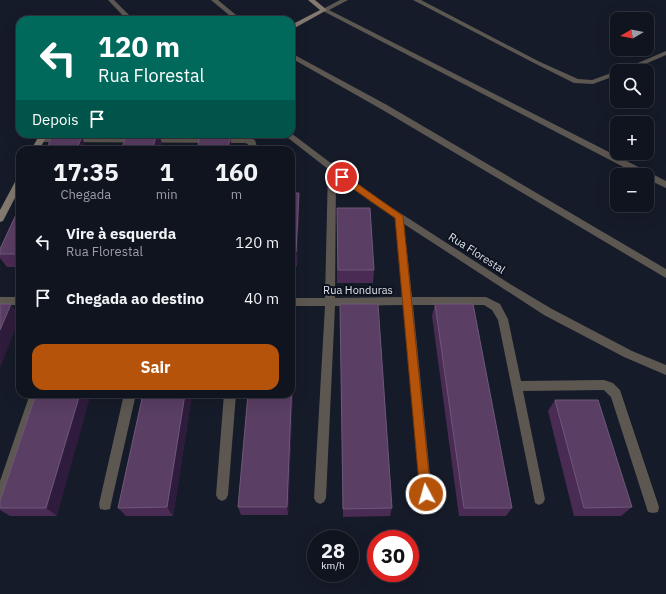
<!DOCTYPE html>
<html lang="pt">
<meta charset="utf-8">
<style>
body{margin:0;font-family:"IBM Plex Sans",sans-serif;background:#191d28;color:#f1f3f6;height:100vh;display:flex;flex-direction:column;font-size:15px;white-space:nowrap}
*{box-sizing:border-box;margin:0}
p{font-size:13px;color:#9c9ea4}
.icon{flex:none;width:22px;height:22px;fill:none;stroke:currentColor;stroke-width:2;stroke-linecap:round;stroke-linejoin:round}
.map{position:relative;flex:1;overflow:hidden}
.details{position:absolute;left:16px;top:146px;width:279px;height:252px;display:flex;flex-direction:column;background:#10141f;border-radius:12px;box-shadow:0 4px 16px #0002,0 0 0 1px #30333d}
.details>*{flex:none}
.guide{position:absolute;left:16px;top:16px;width:279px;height:122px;border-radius:12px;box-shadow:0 4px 16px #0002,0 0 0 1px #30333d;background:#00695c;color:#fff;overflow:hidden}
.needle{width:26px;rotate:260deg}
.tools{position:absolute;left:610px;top:12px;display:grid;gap:8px}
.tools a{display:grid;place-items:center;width:44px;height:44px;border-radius:8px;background:#10141f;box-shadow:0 4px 16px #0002,0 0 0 1px #30333d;font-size:20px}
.speed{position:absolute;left:307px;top:530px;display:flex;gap:8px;font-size:20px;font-weight:700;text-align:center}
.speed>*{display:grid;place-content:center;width:52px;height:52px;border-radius:50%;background:#10141f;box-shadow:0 4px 16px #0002,0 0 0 1px #30333d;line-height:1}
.speed small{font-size:10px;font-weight:400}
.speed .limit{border:6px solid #d22;background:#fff;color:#111}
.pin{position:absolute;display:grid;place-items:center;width:34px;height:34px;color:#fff;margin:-17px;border:2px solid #fff;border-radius:50%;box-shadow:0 1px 4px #0007}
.me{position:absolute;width:44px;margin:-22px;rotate:354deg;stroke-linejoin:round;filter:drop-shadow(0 0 3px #0008)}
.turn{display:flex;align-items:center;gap:14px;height:84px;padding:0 16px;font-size:18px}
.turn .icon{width:52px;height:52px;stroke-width:2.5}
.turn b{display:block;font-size:28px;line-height:34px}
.then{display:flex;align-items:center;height:38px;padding:0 16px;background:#0003;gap:8px;font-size:15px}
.eta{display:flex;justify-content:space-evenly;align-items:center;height:68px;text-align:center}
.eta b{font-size:24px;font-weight:700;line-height:28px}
.primary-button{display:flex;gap:8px;margin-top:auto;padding:8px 16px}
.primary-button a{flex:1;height:46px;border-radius:12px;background:#b45309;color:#fff;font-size:16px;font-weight:700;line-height:46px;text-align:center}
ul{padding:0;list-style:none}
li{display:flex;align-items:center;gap:12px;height:56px;padding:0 16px}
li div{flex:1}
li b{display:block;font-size:15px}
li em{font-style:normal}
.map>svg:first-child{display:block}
</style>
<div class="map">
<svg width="666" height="594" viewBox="0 0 666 594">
<rect width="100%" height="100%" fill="#161b29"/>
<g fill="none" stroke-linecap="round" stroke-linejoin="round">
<g fill="#5d5751" fill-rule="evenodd">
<path d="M108,0H114L134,20H127Z"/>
<path d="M211,0H218L242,20H235Z"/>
<path d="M340,0H348L329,10L666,181V188L647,179V175H639L321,10Z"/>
<path d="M413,0H421L538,61L578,79L592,80L617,71V75L593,84L574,83L534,63Z"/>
<path d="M666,51V55L629,71H619Z"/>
<path d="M291,53L387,105L666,269V278L381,109L291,58Z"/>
<path d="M291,133L377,198L510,284L552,309L632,351L666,365V375L624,357L544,315L404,224L412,297H486L500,304L508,319L521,381L604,380L613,383L620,390L659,507L658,512L653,513L648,512L611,397L604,390L523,391L545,499L543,503L539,505L535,503L498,320L492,310L484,305H413L432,495L430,499L426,501L422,499L420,495L403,305L335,306L326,498L324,502L320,504L316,502L314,498L325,306H291V298H325L328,169L283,134ZM336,175L371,202L395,218L402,297L335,298Z"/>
<path d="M40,137H246L255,140L258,150H250L248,144L245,143L37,142V138Z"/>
<rect x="0" y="297" width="20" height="8"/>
<path d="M30,394H42L6,499L4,503L0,505V481Z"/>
<path d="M124,394H136L111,504L110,509L105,510L100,509L99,504Z"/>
<path d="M224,394H236L228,495L226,499L222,501L218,499L216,495Z"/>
</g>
<g fill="#83796f" fill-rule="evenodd">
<path d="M308,0H315L327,10L291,30V25L320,10Z"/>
<path d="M40,134H48L39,150H31Z"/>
<path d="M20,177V188L3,221L0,222V210L16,180Z"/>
</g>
</g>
<g fill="#4a2b53">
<path d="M141,134H164V136H159L162,144L160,150H121L140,136Z"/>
<path d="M291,193H299V206L297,266H291Z"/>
<path d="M20,206V267H7L0,258V249Z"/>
<path d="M337,208L374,270L373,283H337Z"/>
<path d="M295,303L296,316L288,515H241L238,507Z"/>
<path d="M340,304L392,508L390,516L343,517Z"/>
<path d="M435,304L512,508L506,516H459L432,316Z"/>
<path d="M36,394L57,516H10L0,510V501Z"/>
<path d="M143,394H192L173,516H126L118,508Z"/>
<path d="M555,400L632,507L621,516H574L548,411Z"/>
</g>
<g fill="#2f1c3c">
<path d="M157,134H159L162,144L160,150H152Z"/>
<path d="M230,136L232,150H228Z"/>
<path d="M82,137L87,150H76Z"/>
<path d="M299,193V206L297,266L296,252Z"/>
<path d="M295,303L296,316L288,515L287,507Z"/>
<path d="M11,304L20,316V317L0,368V330Z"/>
<path d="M80,394H91L57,516L46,508Z"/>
<path d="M185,394H192L173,516L167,507Z"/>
</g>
<g fill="#5a3e64" stroke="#6e5879">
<path d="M141,134H157L152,150H121L126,136H140Z"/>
<path d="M52,136L82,137L76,150H46Z"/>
<path d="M200,136H230L228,150H197Z"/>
<path d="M291,193H299L296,252H291Z"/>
<path d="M20,206V254H0V249Z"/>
<path d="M337,208H370L374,270H338Z"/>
<path d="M291,303H295L287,507H238L248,394H291Z"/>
<path d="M0,304H11L0,330Z"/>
<path d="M340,304H378L392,508L343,509Z"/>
<path d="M435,304H473L512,508H464Z"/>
<path d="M36,394H80L46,508H0V501Z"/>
<path d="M143,394H185L167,507L118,508Z"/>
<path d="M555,400H598L632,507L584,508Z"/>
</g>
<path fill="#b45309" stroke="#753606" d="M339,175H345L403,216L431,494L430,499L426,500L422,499L420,494L395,218L339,179Z"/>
<g text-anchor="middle" stroke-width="4" stroke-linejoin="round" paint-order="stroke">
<g font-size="11" fill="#dce0ea" stroke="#0d121f">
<text transform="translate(477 253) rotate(33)" y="4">Rua Florestal</text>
<text x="358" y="294">Rua Honduras</text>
</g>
</g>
</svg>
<div class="tools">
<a><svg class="needle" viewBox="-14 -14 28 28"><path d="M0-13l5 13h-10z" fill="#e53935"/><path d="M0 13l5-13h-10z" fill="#9c9ea4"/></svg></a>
<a><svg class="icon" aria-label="search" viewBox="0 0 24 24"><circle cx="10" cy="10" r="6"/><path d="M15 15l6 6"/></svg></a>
<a>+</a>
<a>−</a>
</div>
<div class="speed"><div>28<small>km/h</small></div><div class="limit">30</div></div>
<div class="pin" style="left:342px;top:177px;background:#d93025"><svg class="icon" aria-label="arrive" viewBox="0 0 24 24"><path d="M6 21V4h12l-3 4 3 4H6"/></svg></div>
<svg class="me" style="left:426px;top:494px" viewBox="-20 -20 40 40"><circle r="17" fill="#b45309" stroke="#fff" stroke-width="3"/><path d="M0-11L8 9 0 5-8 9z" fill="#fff"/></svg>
<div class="guide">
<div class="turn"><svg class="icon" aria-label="left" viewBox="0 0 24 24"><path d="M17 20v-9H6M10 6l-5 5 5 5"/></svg><div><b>120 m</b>Rua Florestal</div></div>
<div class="then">Depois<svg class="icon" aria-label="arrive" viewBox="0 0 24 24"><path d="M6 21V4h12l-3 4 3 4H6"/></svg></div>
</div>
<section class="details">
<div class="eta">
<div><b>17:35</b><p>Chegada</p></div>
<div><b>1</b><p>min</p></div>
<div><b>160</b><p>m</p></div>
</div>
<ul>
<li><svg class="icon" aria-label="left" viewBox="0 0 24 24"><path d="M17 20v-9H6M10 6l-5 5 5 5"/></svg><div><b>Vire à esquerda</b><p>Rua Florestal</p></div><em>120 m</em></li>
<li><svg class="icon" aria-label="arrive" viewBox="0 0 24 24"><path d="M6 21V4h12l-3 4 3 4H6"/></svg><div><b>Chegada ao destino</b></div><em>40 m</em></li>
</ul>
<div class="primary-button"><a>Sair</a></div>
</section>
</div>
